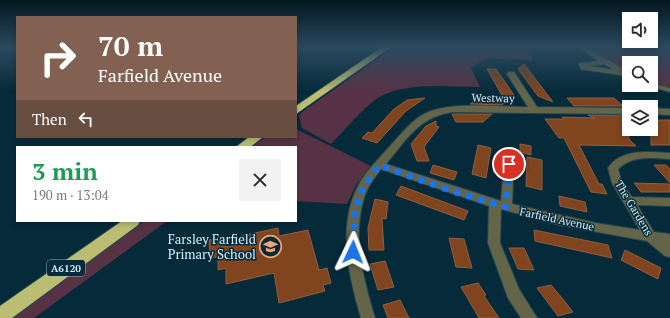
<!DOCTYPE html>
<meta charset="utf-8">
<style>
body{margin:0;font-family:"PT Serif",serif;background:#f2f2f3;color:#2b2b33;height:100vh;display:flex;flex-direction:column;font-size:15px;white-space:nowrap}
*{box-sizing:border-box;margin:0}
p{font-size:13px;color:#7c7c81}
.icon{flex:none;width:22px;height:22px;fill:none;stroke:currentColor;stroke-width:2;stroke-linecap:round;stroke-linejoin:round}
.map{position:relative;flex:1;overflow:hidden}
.details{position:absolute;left:16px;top:146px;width:281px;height:76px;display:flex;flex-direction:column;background:#fff;border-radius:0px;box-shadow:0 2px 6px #0003}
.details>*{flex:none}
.hud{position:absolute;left:16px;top:16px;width:281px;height:122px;border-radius:0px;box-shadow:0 2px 6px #0003;background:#836152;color:#fff;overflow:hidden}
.tools{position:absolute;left:622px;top:12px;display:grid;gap:8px}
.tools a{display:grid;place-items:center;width:36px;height:36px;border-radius:0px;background:#fff;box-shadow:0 2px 6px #0003;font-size:20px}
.pin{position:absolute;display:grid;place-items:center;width:34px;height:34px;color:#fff;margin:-17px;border:2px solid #fff;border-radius:50%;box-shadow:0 1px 4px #0007}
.me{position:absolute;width:44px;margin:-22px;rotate:2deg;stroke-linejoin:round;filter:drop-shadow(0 0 3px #0008)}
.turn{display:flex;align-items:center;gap:14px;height:84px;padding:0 16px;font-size:18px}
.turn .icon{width:52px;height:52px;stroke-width:2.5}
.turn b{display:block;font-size:28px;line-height:34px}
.then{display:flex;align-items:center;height:38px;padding:0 16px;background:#0003;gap:8px;font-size:15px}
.round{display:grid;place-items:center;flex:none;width:42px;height:42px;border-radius:0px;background:#f2f2f3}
.head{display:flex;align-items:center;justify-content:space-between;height:68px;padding:0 16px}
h1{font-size:24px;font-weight:700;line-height:30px;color:#1e9e55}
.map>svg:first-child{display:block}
</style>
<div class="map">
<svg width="670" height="318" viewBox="0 0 670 318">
<rect width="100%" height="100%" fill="#052a39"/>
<g fill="#573244">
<path d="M394,47H590V48H527L533,60L487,58L471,68L480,87C446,87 397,80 370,104C356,116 344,131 331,144L302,128L299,116L302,112Z"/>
<path d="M594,47H670V89L651,83V63H629V73L602,59Z"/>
<path d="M296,129L371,166L356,185L347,204L296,201V147H251L266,137H296Z"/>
<path d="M144,221H167L34,318H10Z"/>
</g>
<g fill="#80441e" stroke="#935f41">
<path d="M524,64L553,102L538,96L518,69Z"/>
<path d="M487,69H496L514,95L502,105L470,104L481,98L480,97H503Z"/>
<path d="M425,98L406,111L377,143L362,138L368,132L372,133L394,109L407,100Z"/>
<path d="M567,98H614L623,106H574Z"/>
<path d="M452,114H492L483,122H456Z"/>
<path d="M588,115H629V139L636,146L579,145L599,184H602L607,194L591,192L564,138H559L545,119H564L562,117L595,118Z"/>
<rect x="651" y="120" width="19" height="25"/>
<path d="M436,121V126L439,127L424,147L429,161H417L411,144L426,126Z"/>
<path d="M520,144L531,146V155L520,152Z"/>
<path d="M478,145L491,148L486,178L472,174Z"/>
<path d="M527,157L542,160V190L526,186Z"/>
<path d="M433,165L457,172L454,180L430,173Z"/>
<path d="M654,165H666L670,169V183Z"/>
<path d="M634,183L670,184V192H641Z"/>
<path d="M401,186L468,211L464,220L396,195Z"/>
<path d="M559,196L585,202L587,212L560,206Z"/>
<path d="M375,199L388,202L386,219L382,218L384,250H369L368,228Z"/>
<path d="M278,228L279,236L308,230L319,270L327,268L331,283L323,285L325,291L279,303L274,273L226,284V268L218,270V257L210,258L209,240L225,237V247L242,244L241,236Z"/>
<path d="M534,230L608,245L612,258L535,241Z"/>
<path d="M449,238L464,239L472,268L456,267Z"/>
<path d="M509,248H524L534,270L518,269Z"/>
<path d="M625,250L661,268L658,279L621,260Z"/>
<path d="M385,261L394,287L378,290L370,264Z"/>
<path d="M478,283L486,295L484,296L499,318H479L461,287Z"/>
<path d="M551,285L562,298L573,312L558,316L537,288Z"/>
<path d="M400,300L409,318H388L383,305Z"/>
</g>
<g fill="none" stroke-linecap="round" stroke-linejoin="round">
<defs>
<g id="minor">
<path d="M580,47H586L629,72V77C614,73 597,72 581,69L579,65L580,63L598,61L581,49ZM604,64L614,70L590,66Z"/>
<path d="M508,72H514L537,107L629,108V114L452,112C419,117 406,140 386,164L501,201L504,163L509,160L514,163L512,204L596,223L640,230L612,183L608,168C621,148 650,152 670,153V159C652,158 632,155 618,169L622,183L632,197L670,198V206L637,205L654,232L670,234V257L665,256L647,241L559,225L501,209L500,243L519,289L537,318H521L508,298L488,243L489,206L381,169C376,176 370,183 367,190C350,230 363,279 375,318H361C349,278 338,229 356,190C364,172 380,158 392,144C404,131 414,117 431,111C458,102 499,107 528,107L507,74Z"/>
<path d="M651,83L670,88V92L646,85H651Z"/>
<path d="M651,108L670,109V115L651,114Z"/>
</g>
<g id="highway">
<path d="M382,47H391L296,114V106Z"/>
<path d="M249,137H263L250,147H236Z"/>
<path d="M122,221H140L138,225L12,318H0V306Z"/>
</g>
</defs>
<use href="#minor" stroke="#224654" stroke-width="2"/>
<use href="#highway" stroke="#224654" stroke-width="2"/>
<use href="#minor" fill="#646548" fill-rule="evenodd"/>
<use href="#highway" fill="#bbbe72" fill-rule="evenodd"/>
</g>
<linearGradient id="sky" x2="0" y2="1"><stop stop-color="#03171f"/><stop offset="0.51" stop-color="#2a4a5f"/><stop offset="1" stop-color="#2a4a5f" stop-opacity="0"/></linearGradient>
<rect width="670" height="92" fill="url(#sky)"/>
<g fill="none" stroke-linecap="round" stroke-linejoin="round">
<path stroke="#1a73e8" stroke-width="7" stroke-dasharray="0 12.6" d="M353,252L355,210L362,190L379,165L452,191L506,207L509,164"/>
</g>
<defs>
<symbol id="school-ring" viewBox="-11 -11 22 22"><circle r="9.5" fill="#052a39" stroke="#efa378" stroke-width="1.5"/><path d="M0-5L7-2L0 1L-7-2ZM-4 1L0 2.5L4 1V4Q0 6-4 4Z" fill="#efa378"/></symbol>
</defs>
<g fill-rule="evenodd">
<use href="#school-ring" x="258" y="234" width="25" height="25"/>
</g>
<g text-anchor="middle" stroke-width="3" stroke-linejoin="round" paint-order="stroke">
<rect fill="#052a39" stroke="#97b4c2" stroke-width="1" x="47" y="260" width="38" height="16" rx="3"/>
<g font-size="10" font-weight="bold" fill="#d5effc">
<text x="66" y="272">A6120</text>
</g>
<g font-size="11" fill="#d5effc" stroke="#052a39">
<text transform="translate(493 98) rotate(1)" y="4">Westway</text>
<text transform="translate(634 208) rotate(59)" y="4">The Gardens</text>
<text transform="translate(557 219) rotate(12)" y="4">Farfield Avenue</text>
</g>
<g font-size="13" fill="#d5effc" stroke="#052a39" text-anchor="end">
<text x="256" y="244">Farsley Farfield<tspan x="256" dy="15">Primary School</tspan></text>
</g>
</g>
</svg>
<div class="tools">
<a><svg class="icon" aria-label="sound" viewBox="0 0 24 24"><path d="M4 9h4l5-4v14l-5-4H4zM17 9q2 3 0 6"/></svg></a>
<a><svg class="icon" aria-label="search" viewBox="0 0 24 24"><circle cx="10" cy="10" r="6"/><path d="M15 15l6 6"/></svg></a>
<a><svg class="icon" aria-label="layers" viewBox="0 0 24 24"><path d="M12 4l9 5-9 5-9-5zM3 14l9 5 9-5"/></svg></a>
</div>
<div class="pin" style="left:509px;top:164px;background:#d93025"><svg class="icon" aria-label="arrive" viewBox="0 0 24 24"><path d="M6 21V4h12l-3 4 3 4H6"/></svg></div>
<svg class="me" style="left:353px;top:252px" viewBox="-20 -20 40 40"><path d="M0-17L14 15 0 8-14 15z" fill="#1a73e8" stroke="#fff" stroke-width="4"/></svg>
<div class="hud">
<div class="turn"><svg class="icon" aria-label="right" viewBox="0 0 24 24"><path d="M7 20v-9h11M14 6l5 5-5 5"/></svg><div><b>70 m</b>Farfield Avenue</div></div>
<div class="then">Then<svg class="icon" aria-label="left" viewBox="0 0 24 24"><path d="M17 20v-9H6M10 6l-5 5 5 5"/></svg></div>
</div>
<section class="details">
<div class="head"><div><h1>3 min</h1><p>190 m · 13:04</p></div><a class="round"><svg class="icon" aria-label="close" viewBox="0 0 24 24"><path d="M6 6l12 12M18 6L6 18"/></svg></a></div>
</section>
</div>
